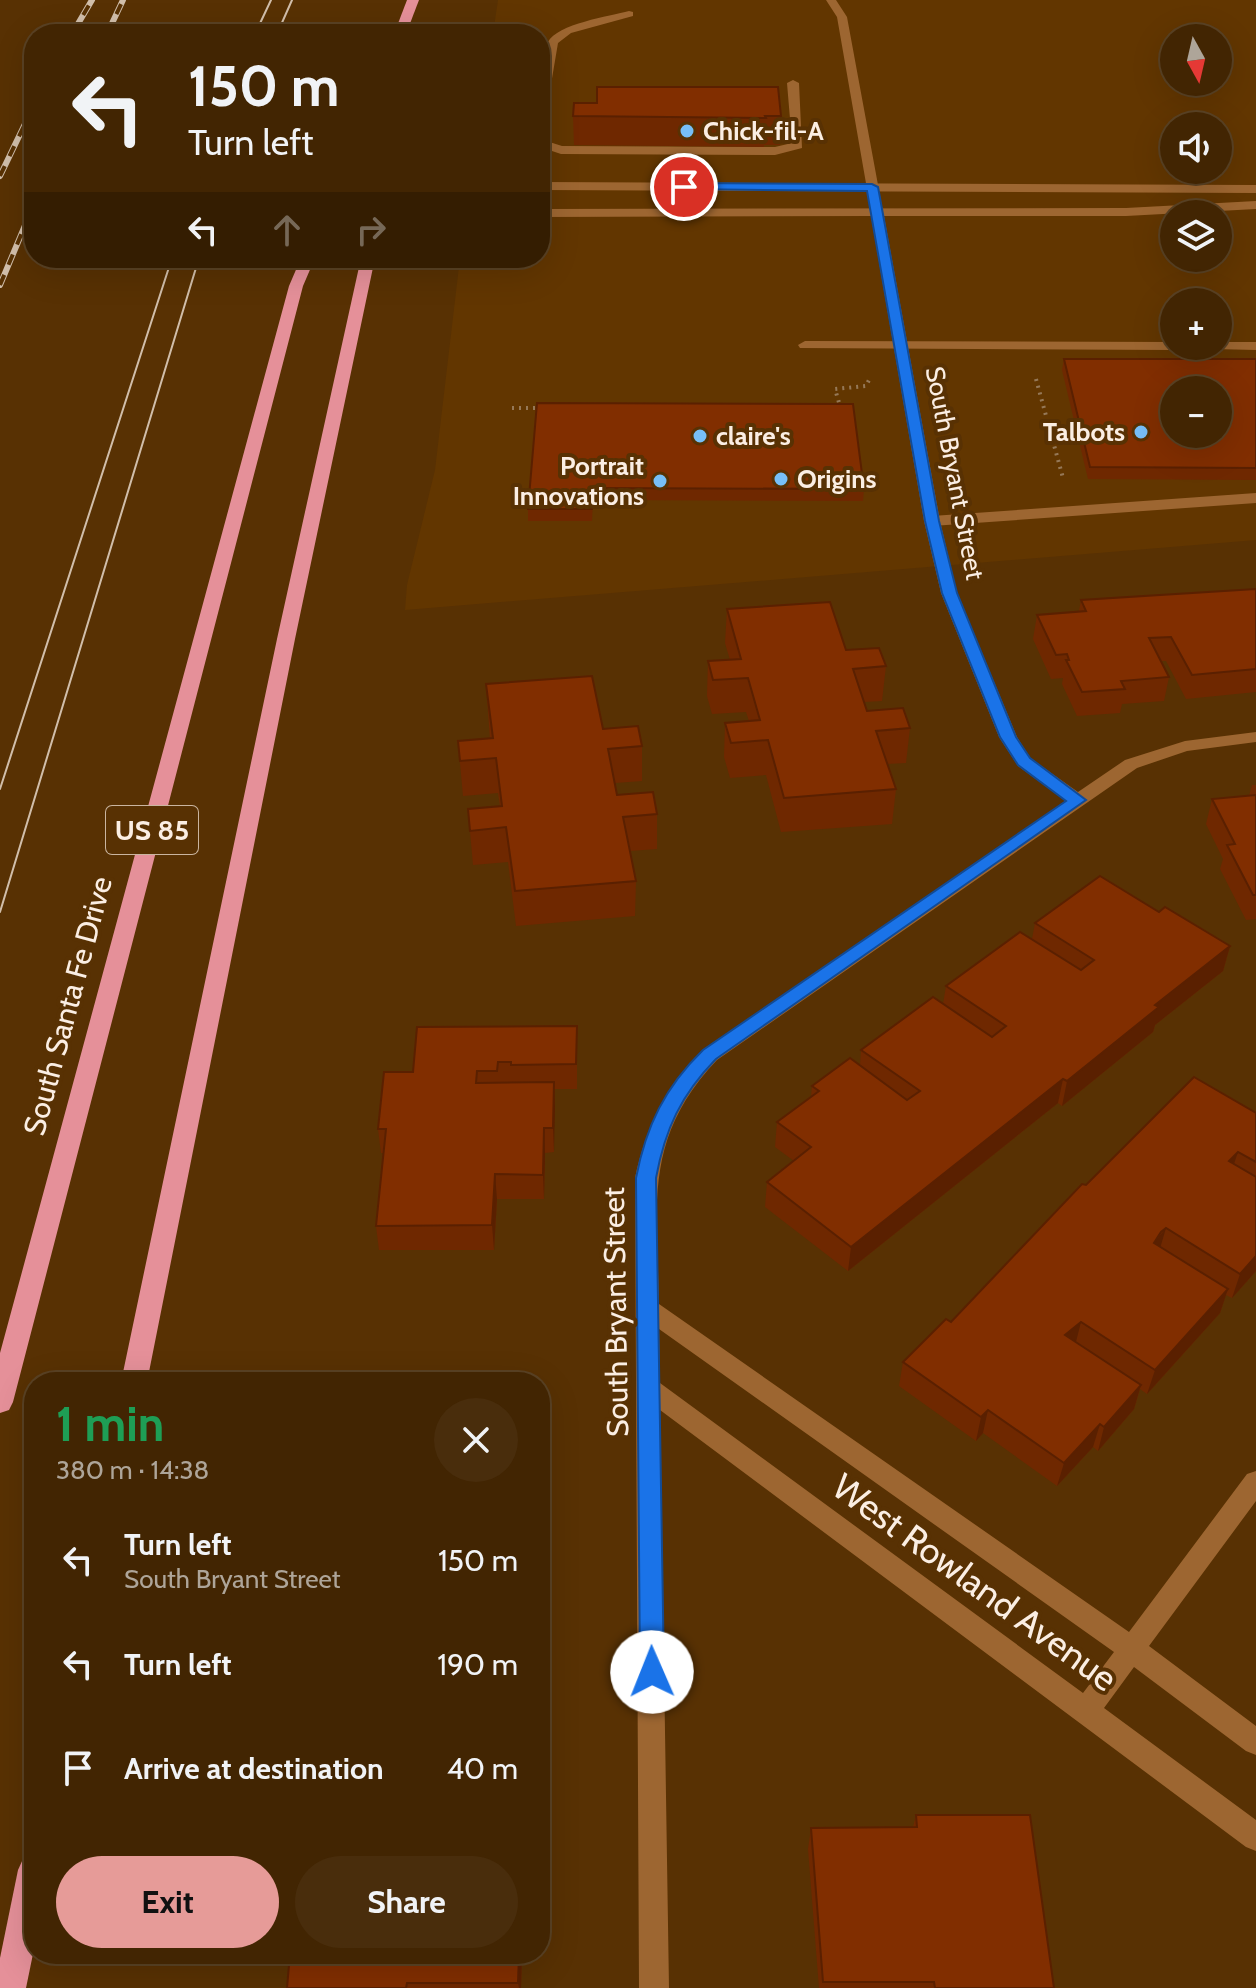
<!DOCTYPE html>
<meta charset="utf-8">
<style>
body{margin:0;font-family:Cabin,sans-serif;background:#492d0c;color:#f1f3f6;height:100vh;display:flex;flex-direction:column;font-size:30px;white-space:nowrap}
*{box-sizing:border-box;margin:0}
p{font-size:26px;color:#aea599}
.icon{flex:none;width:44px;height:44px;fill:none;stroke:currentColor;stroke-width:2;stroke-linecap:round;stroke-linejoin:round}
.map{position:relative;flex:1;overflow:hidden}
.sheet{position:absolute;left:24px;top:1372px;width:526px;height:592px;display:flex;flex-direction:column;background:#422502;border-radius:32px;box-shadow:0 8px 32px #0002,0 0 0 2px #5a4224}
.sheet>*{flex:none}
.hud{position:absolute;left:24px;top:24px;width:526px;height:244px;border-radius:32px;box-shadow:0 8px 32px #0002,0 0 0 2px #5a4224;background:#422502;color:#f1f3f6;overflow:hidden}
.needle{width:52px;rotate:172deg}
.fabs{position:absolute;left:1160px;top:24px;display:grid;gap:16px}
.fabs a{display:grid;place-items:center;width:72px;height:72px;border-radius:50%;background:#422502;box-shadow:0 8px 32px #0002,0 0 0 2px #5a4224;font-size:40px}
.pin{position:absolute;display:grid;place-items:center;width:68px;height:68px;color:#fff;margin:-34px;border:4px solid #fff;border-radius:50%;box-shadow:0 2px 8px #0007}
.me{position:absolute;width:88px;margin:-44px;rotate:359deg;stroke-linejoin:round;filter:drop-shadow(0 0 6px #0008)}
.turn{display:flex;align-items:center;gap:28px;height:168px;padding:0 32px;font-size:36px}
.turn .icon{width:104px;height:104px;stroke-width:2.5}
.turn b{display:block;font-size:56px;line-height:68px}
.lanes{display:flex;align-items:center;height:76px;padding:0 32px;background:#0003;justify-content:center;gap:40px;direction:ltr}
.lanes .off{opacity:.35}
.round{display:grid;place-items:center;flex:none;width:84px;height:84px;border-radius:42px;background:#492d0c}
.overview{display:flex;align-items:center;justify-content:space-between;height:136px;padding:0 32px}
h1{font-size:48px;font-weight:700;line-height:60px;color:#1e9e55}
.action{display:flex;gap:16px;margin-top:auto;padding:16px 32px}
.action a{flex:1;height:92px;border-radius:48px;background:#e69b98;color:#111;font-size:32px;font-weight:700;line-height:92px;text-align:center}
.action a+a{background:#492d0c;color:#f1f3f6}
ul{padding:0;list-style:none}
li{display:flex;align-items:center;gap:24px;height:104px;padding:0 32px}
li div{flex:1}
li b{display:block;font-size:30px}
li em{font-style:normal}
.map>svg:first-child{display:block}
</style>
<div class="map">
<svg width="1256" height="1988" viewBox="0 0 1256 1988">
<rect width="100%" height="100%" fill="#583103"/>
<path fill="#623600" fill-rule="evenodd" d="M498,0H1256V540L405,610L407,585L435,470L460,258H540V34H493ZM1174,38H1218V82H1174ZM1174,126H1218V170H1174ZM1174,214H1218V258H1174ZM1174,302H1218V346H1174ZM1174,390H1218V434H1174Z"/>
<g fill="none" stroke-linecap="round" stroke-linejoin="round">
<g stroke="#957857" stroke-width="4" stroke-dasharray="2 5" stroke-linecap="butt">
<path d="M1036,379L1063,478"/>
<path d="M837,406H840L835,389L866,386L869,380"/>
<path d="M512,408H543"/>
</g>
<g fill="#9d6631" fill-rule="evenodd">
<path d="M826,0H836L847,17L883,212L877,216L871,212L837,17Z"/>
<path d="M629,11L633,12V16L571,33L558,43L546,114L540,117C540,97 538,60 548,42C557,24 610,16 629,11Z"/>
<path d="M793,80L799,83L802,148L775,155L561,154L540,147V139L562,146L775,147L792,143L787,83Z"/>
<path d="M805,341L1174,342V346H1181L1174,350L800,348L798,345Z"/>
<path d="M1218,342H1256V350L1213,349L1211,346H1218Z"/>
<path d="M1256,493V503L932,526L924,521L932,516Z"/>
</g>
<g fill="#9d6631" fill-rule="evenodd">
<path d="M540,182L1256,185V193L540,190Z"/>
<path d="M1256,201V209L1126,216H884L940,521L957,593L1017,737L1030,758L1078,792L1125,760L1185,741L1256,732V742L1187,751L1137,768L717,1060C643,1138 657,1205 659,1304L1129,1632L1247,1474L1256,1471V1501L1149,1646L1256,1726V1755L1246,1751L1134,1667L1104,1708L1256,1820V1851L1246,1847L660,1410L669,1988H639L635,1178C646,1127 666,1087 703,1050L1066,801L1018,766L999,737L941,593L924,521L871,216L540,217V209L1126,208ZM659,1329L1114,1652L1083,1693L660,1383Z"/>
</g>
<g fill="#e59099" fill-rule="evenodd">
<path d="M407,0H419L406,34H394Z"/>
<path d="M301,258H315L303,286L13,1402L9,1410L0,1413V1353L289,286Z"/>
<path d="M361,258H375L295,639L147,1382H121L277,639Z"/>
<path d="M34,1854V1949L26,1988H0V1958L18,1870L23,1859Z"/>
</g>
<g stroke="#d1beaa" stroke-width="2">
<path d="M255,34L271,0"/>
<path d="M277,34L292,0"/>
<path d="M0,789L172,258"/>
<path d="M0,912L199,258"/>
</g>
<defs>
<g id="rail">
<path d="M72,34L92,0"/>
<path d="M107,34L123,0"/>
<path d="M0,176L34,105"/>
<path d="M0,285L34,204"/>
</g>
</defs>
<use href="#rail" stroke="#d1beaa" stroke-width="6"/>
<use href="#rail" stroke="#583103" stroke-width="4" stroke-dasharray="11" stroke-linecap="butt"/>
</g>
<g fill="#6f2800">
<path d="M573,116H781L780,145H764V147L574,145Z"/>
<path d="M1064,359H1256V480L1088,479L1062,370Z"/>
<path d="M537,403L864,489L863,501L593,500L592,521H528V509Z"/>
<path d="M1256,589V692L1186,699L1166,661H1161L1169,677L1164,701L1122,704L1120,713L1077,716L1062,684L1063,678L1051,679L1033,639L1037,615L1079,611L1081,600Z"/>
<path d="M727,609L846,650L886,666L882,701L864,702L867,711L910,728L906,763L887,764L896,789L892,824L781,832L766,775L730,778L724,757L725,723L749,721L746,712L712,714L707,696L708,661L730,660L725,643Z"/>
<path d="M486,684L603,729L642,746V781L615,783L617,795L657,814V849L630,851L636,881L635,916L516,926L508,862L473,865L468,809L500,806L498,793L463,796L458,741L490,739Z"/>
<path d="M1252,785H1256V919L1246,920L1220,869L1223,859L1206,824L1212,799L1249,796Z"/>
<path d="M1159,912L1230,946L1223,971L1155,1025L1153,1032L1062,1106L1058,1103L848,1271L765,1207L767,1182L794,1161L775,1147L777,1122L811,1097L812,1086L860,1066L861,1050L943,1004L946,986L1032,939L1035,923Z"/>
<path d="M577,1051V1089H554V1152L545,1153L544,1199H497L494,1250H379L376,1226L383,1153H381L378,1129L413,1072Z"/>
<path d="M1256,1113V1271L1232,1298L1226,1295L1220,1313L1147,1394L1140,1389L1134,1409L1098,1451L1093,1447L1057,1486L983,1433L976,1441L899,1386L903,1362L951,1322L1086,1185Z"/>
<path d="M916,1815L1054,1988H819L808,1849L811,1828L913,1827Z"/>
<path d="M290,1954H522L521,1988H287Z"/>
</g>
<g fill="#5a2000">
<path d="M1230,946L1223,971L1155,1025L1153,1032L1062,1106L1067,1081L1155,1005Z"/>
<path d="M1063,1079L1058,1103L848,1271L851,1247Z"/>
<path d="M554,1082L555,1107L554,1152L553,1128Z"/>
<path d="M544,1128L545,1153L544,1199L543,1175Z"/>
<path d="M1238,1152L1230,1176L1229,1161Z"/>
<path d="M495,1174L497,1199L494,1250L492,1225Z"/>
<path d="M1166,1228L1159,1252L1154,1243Z"/>
<path d="M1256,1256V1271L1232,1298L1240,1274Z"/>
<path d="M1228,1289L1220,1313L1147,1394L1155,1370Z"/>
<path d="M1081,1322L1075,1346L1065,1335Z"/>
<path d="M1141,1385L1134,1409L1098,1451L1104,1427Z"/>
<path d="M988,1410L983,1433L976,1441L981,1417Z"/>
<path d="M1100,1424L1093,1447L1057,1486L1064,1463Z"/>
<path d="M519,1954H522L521,1988H519L518,1983Z"/>
</g>
<g fill="#812e00" stroke="#5a2000" stroke-width="2" fill-rule="evenodd">
<path d="M597,87H778L781,116H765L766,118L573,116L574,103H597Z"/>
<path d="M1064,359H1256V468L1090,467ZM1174,390H1218V434H1174Z"/>
<path d="M537,403L853,404L864,489L592,488V509H528Z"/>
<path d="M1256,589V669L1192,675L1171,637L1149,638L1169,677L1121,681L1125,689L1082,692L1066,660H1069L1067,654L1056,655L1037,615L1086,611L1081,600Z"/>
<path d="M830,602L846,650L879,648L886,666L853,669L867,711L903,708L910,728L876,731L896,789L784,798L768,740L731,743L725,723L760,720L748,678L713,680L708,661L741,659L727,609Z"/>
<path d="M592,676L603,729L638,726L642,746L608,749L617,795L653,792L657,814L623,817L636,881L515,891L506,827L470,831L468,809L502,806L496,758L460,761L458,741L493,738L486,684Z"/>
<path d="M1256,795V895H1253L1227,845L1235,844L1212,799Z"/>
<path d="M1100,876L1159,912L1165,907L1230,946L1155,1005L1159,1007L1067,1081L1063,1079L851,1247L767,1182L811,1147L777,1122L819,1091L812,1086L850,1058L907,1100L920,1091L861,1050L933,997L992,1037L1006,1026L946,986L1020,932L1081,970L1094,960L1035,923Z"/>
<path d="M577,1026L576,1064L511,1065V1062H498L497,1071H477L476,1083L554,1082L553,1128H544L543,1175L495,1174L492,1225L376,1226L386,1129H378L384,1072H413L417,1027Z"/>
<path d="M1194,1077L1256,1113V1162L1238,1152L1229,1161L1256,1177V1256L1240,1274L1166,1228L1161,1232L1154,1243L1228,1289L1155,1370L1081,1322L1065,1335L1141,1385L1104,1427L1100,1424L1064,1463L988,1410L981,1417L903,1362L946,1319L951,1322L1082,1184L1086,1185Z"/>
<path d="M916,1815H1030L1054,1988H935L934,1982H823L811,1828L917,1827Z"/>
<path d="M290,1954H519L518,1983H407L406,1988H287Z"/>
</g>
<path fill="#1a73e8" stroke="#114b97" stroke-width="2" d="M684,183L872,184L878,187L939,521L957,593L1016,737L1030,758L1086,800L716,1059C681,1095 665,1129 656,1178L664,1672L660,1680L652,1683L643,1680L640,1672L636,1178C646,1126 665,1087 703,1050L1066,801L1018,765L1000,737L942,593L925,521L867,191L680,189V184Z"/>
<g fill="#77bff7" stroke="#583103" stroke-width="3">
<circle cx="687" cy="131" r="8"/>
<circle cx="1141" cy="432" r="8"/>
<circle cx="700" cy="436" r="8"/>
<circle cx="781" cy="479" r="8"/>
<circle cx="660" cy="481" r="8"/>
</g>
<g text-anchor="middle" stroke-width="8" stroke-linejoin="round" paint-order="stroke">
<g font-size="26" font-weight="bold" fill="#fbeee3" stroke="#583103" text-anchor="start">
<text x="703" y="140">Chick-fil-A</text>
<text x="1125" y="441" text-anchor="end">Talbots</text>
<text x="716" y="445">claire's</text>
<text x="644" y="475" text-anchor="end">Portrait<tspan x="644" dy="30">Innovations</tspan></text>
<text x="797" y="488">Origins</text>
</g>
<g font-size="26" fill="#fbeee3" stroke="#583103">
<text transform="translate(955 473) rotate(79)" y="9">South Bryant Street</text>
</g>
<rect fill="#583103" stroke="#cab5a0" stroke-width="2" x="106" y="806" width="92" height="48" rx="6"/>
<g font-size="28" font-weight="bold" fill="#fbeee3">
<text x="152" y="840">US 85</text>
</g>
<g font-size="30" fill="#fbeee3" stroke="#583103">
<text transform="translate(68 1006) rotate(-75)" y="10">South Santa Fe Drive</text>
<text transform="translate(616 1312) rotate(-91)" y="10">South Bryant Street</text>
</g>
<g font-size="36" fill="#fbeee3" stroke="#583103">
<text transform="translate(975 1582) rotate(36)" y="13">West Rowland Avenue</text>
</g>
</g>
</svg>
<div class="fabs">
<a><svg class="needle" viewBox="-14 -14 28 28"><path d="M0-13l5 13h-10z" fill="#e53935"/><path d="M0 13l5-13h-10z" fill="#aea599"/></svg></a>
<a><svg class="icon" aria-label="sound" viewBox="0 0 24 24"><path d="M4 9h4l5-4v14l-5-4H4zM17 9q2 3 0 6"/></svg></a>
<a><svg class="icon" aria-label="layers" viewBox="0 0 24 24"><path d="M12 4l9 5-9 5-9-5zM3 14l9 5 9-5"/></svg></a>
<a>+</a>
<a>−</a>
</div>
<div class="pin" style="left:684px;top:187px;background:#d93025"><svg class="icon" aria-label="arrive" viewBox="0 0 24 24"><path d="M6 21V4h12l-3 4 3 4H6"/></svg></div>
<svg class="me" style="left:652px;top:1672px" viewBox="-20 -20 40 40"><circle r="19" fill="#fff"/><path d="M0-13L10 11 0 6-10 11z" fill="#1a73e8"/></svg>
<div class="hud">
<div class="turn"><svg class="icon" aria-label="left" viewBox="0 0 24 24"><path d="M17 20v-9H6M10 6l-5 5 5 5"/></svg><div><b>150 m</b>Turn left</div></div>
<div class="lanes"><svg class="icon" aria-label="left" viewBox="0 0 24 24"><path d="M17 20v-9H6M10 6l-5 5 5 5"/></svg><svg class="icon off" aria-label="ahead" viewBox="0 0 24 24"><path d="M12 20V5M6 11l6-6 6 6"/></svg><svg class="icon off" aria-label="right" viewBox="0 0 24 24"><path d="M7 20v-9h11M14 6l5 5-5 5"/></svg></div>
</div>
<section class="sheet">
<div class="overview"><div><h1>1 min</h1><p>380 m · 14:38</p></div><a class="round"><svg class="icon" aria-label="close" viewBox="0 0 24 24"><path d="M6 6l12 12M18 6L6 18"/></svg></a></div>
<ul>
<li><svg class="icon" aria-label="left" viewBox="0 0 24 24"><path d="M17 20v-9H6M10 6l-5 5 5 5"/></svg><div><b>Turn left</b><p>South Bryant Street</p></div><em>150 m</em></li>
<li><svg class="icon" aria-label="left" viewBox="0 0 24 24"><path d="M17 20v-9H6M10 6l-5 5 5 5"/></svg><div><b>Turn left</b></div><em>190 m</em></li>
<li><svg class="icon" aria-label="arrive" viewBox="0 0 24 24"><path d="M6 21V4h12l-3 4 3 4H6"/></svg><div><b>Arrive at destination</b></div><em>40 m</em></li>
</ul>
<div class="action"><a>Exit</a><a>Share</a></div>
</section>
</div>
